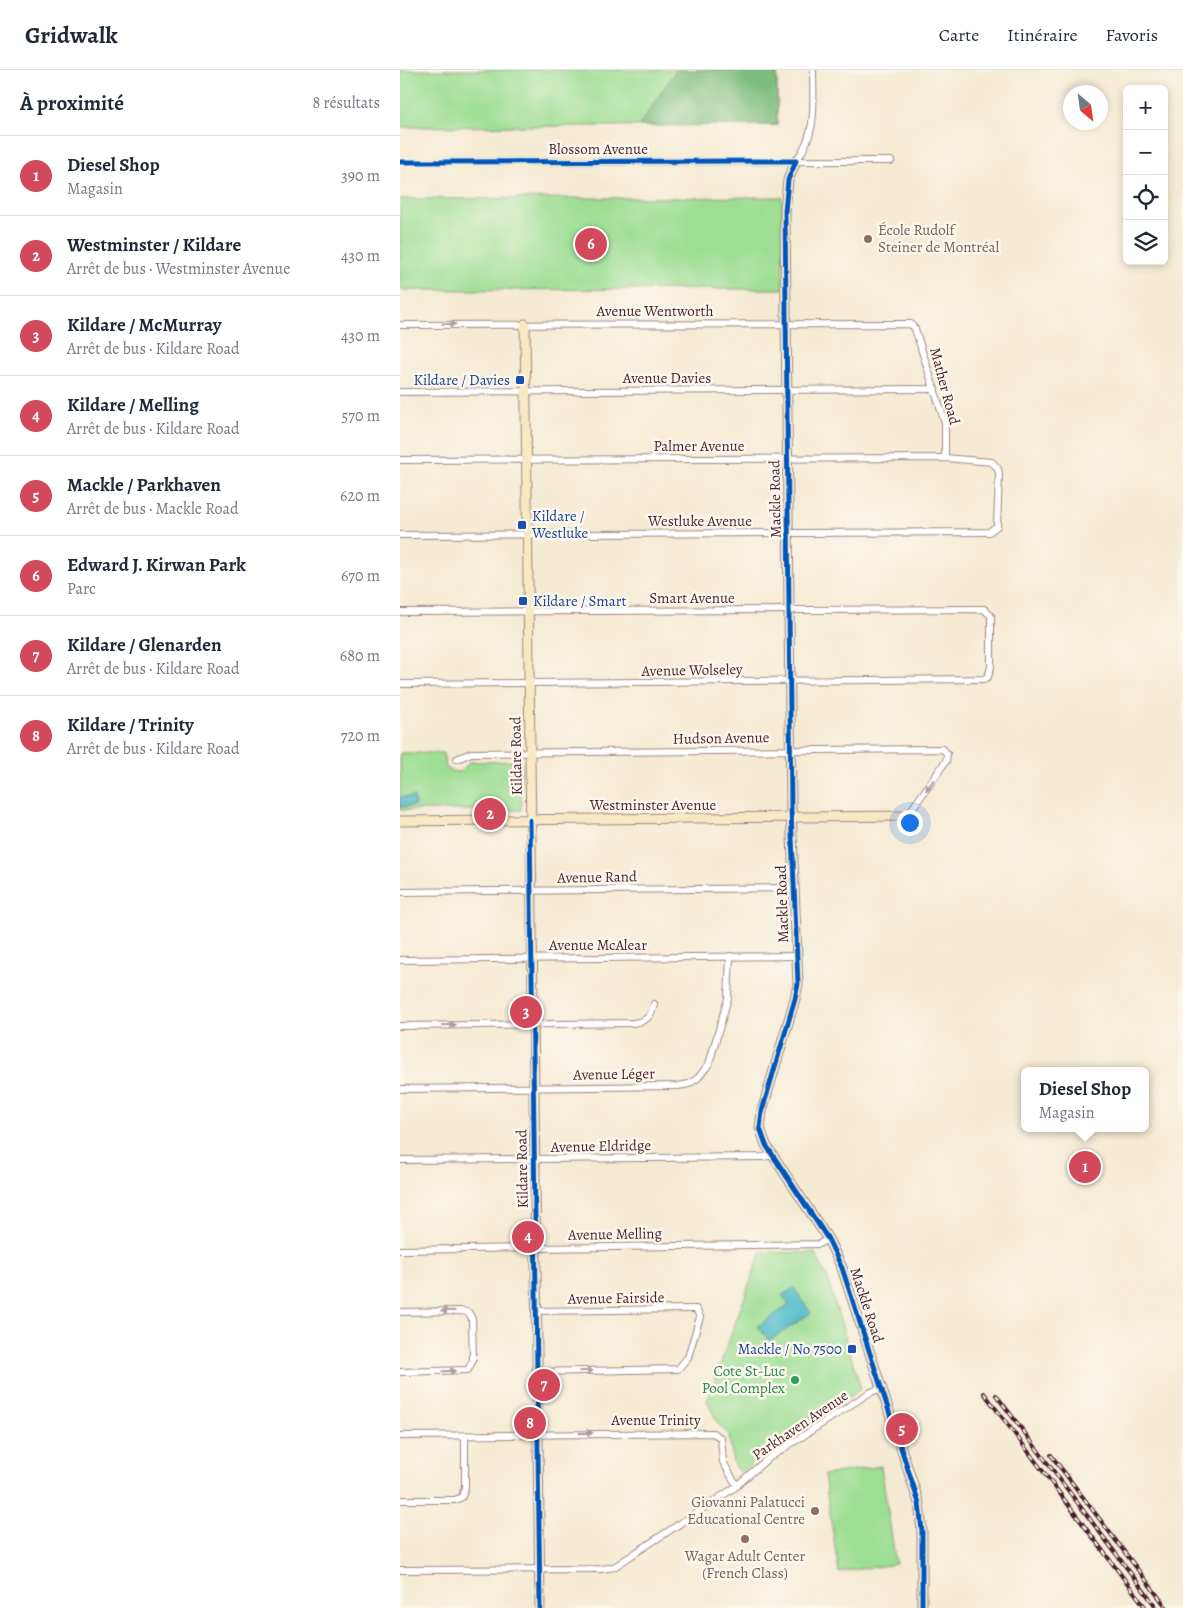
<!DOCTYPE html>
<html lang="fr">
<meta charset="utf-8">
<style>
:root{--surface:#fff;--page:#f2f2f3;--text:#1f2937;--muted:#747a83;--line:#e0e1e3;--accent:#d1495b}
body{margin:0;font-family:Alegreya,serif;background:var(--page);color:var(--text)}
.controls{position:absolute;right:15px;top:15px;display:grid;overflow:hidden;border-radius:8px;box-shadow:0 2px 8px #0003}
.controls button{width:45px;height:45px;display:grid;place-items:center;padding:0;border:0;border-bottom:1px solid var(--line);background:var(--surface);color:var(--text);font:25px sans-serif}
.compass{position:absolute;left:663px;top:15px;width:45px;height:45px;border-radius:50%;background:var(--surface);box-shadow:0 2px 8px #0003;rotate:151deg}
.you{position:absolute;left:509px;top:752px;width:18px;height:18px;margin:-12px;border:4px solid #fff;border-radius:50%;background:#1a73e8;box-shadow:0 0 0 8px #1a73e833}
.badge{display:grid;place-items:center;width:32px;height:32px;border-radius:50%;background:var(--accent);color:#fff;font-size:16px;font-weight:700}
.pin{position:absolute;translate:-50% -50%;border:2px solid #fff;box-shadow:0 1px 5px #0006}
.popup{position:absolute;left:621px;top:997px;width:128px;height:65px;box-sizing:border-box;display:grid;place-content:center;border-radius:8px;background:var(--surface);filter:drop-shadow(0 1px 4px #0005);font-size:16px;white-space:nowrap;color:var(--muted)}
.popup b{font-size:19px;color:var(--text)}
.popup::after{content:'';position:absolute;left:50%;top:100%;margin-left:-10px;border:10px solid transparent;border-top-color:var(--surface)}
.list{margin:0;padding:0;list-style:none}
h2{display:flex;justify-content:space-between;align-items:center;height:65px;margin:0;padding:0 20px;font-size:21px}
h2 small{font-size:16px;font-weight:400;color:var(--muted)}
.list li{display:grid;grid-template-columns:32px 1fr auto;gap:15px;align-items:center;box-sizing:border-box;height:80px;padding:0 20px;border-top:1px solid var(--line)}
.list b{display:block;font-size:19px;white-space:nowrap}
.list p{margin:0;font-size:16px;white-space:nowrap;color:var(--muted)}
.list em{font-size:16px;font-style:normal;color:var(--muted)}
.icon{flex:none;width:28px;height:28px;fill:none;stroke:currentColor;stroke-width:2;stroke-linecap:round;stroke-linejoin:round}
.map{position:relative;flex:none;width:783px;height:1538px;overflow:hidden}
header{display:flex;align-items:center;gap:30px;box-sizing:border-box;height:70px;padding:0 25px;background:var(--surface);border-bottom:1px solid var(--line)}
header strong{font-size:24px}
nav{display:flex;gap:28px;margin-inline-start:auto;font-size:18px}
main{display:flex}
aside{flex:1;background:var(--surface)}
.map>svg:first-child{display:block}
.green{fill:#9ede94;stroke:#747e60}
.forest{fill:#7ebd7e;stroke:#646e54}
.water{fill:#4fbbc9;stroke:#4c6d7a}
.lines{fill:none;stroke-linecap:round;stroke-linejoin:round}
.street-casing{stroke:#a0847f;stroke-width:8}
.secondary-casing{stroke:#a0847f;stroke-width:11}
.street{stroke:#fff;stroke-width:6}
.secondary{stroke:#f8e8c3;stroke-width:9}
.rail-casing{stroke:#4a1f2b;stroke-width:4}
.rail{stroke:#fbf7ec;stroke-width:2;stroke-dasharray:5.5;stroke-linecap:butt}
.cycleway-casing{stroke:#fbf7ec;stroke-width:8}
.cycleway{stroke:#0057b8;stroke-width:5}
.oneway{fill:#ae9aa0}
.education-dot{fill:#8d6e63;stroke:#fbf7ec;stroke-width:2}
.transit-dot{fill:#1a4fb4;stroke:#fbf7ec;stroke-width:2}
.leisure-dot{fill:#2e9e5b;stroke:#fbf7ec;stroke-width:2}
.labels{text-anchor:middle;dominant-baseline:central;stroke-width:5;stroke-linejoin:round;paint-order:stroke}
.street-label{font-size:15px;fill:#4a1f2b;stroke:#fbf7ec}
.education-label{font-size:15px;fill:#785e54;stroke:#fbf7ec;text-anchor:start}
.transit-label{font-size:15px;fill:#164399;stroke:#fbf7ec;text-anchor:end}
.leisure-label{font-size:15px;fill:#27864d;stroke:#fbf7ec;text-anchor:end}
</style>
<header>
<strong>Gridwalk</strong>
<nav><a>Carte</a><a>Itinéraire</a><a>Favoris</a></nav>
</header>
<main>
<aside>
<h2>À proximité<small>8 résultats</small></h2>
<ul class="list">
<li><span class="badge">1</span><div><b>Diesel Shop</b><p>Magasin</p></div><em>390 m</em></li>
<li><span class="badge">2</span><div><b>Westminster / Kildare</b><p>Arrêt de bus · Westminster Avenue</p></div><em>430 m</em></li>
<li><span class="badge">3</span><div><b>Kildare / McMurray</b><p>Arrêt de bus · Kildare Road</p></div><em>430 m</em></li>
<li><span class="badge">4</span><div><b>Kildare / Melling</b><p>Arrêt de bus · Kildare Road</p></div><em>570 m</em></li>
<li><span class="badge">5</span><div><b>Mackle / Parkhaven</b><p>Arrêt de bus · Mackle Road</p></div><em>620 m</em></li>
<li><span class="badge">6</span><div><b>Edward J. Kirwan Park</b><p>Parc</p></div><em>670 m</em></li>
<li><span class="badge">7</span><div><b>Kildare / Glenarden</b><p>Arrêt de bus · Kildare Road</p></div><em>680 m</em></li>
<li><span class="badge">8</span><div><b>Kildare / Trinity</b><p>Arrêt de bus · Kildare Road</p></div><em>720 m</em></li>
</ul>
</aside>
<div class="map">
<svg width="783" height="1538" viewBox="0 0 783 1538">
<rect width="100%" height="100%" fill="#fbf7ec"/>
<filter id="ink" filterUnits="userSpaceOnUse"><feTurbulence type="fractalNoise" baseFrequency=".02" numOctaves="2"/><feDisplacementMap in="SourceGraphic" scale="10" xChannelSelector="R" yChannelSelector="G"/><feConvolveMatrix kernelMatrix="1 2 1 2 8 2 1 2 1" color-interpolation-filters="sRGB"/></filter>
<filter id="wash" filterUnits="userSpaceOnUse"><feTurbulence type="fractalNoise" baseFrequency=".0096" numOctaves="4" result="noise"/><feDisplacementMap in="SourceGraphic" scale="20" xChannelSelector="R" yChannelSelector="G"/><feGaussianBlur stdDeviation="1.12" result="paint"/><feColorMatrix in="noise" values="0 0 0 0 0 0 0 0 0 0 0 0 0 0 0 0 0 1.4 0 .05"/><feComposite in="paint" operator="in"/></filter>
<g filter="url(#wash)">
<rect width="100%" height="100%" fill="#f5ead3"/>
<!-- green -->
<g class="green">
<path d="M0 0H377V55L0 57Z"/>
<path d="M382 127 383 219 0 220V129Z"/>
<path d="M0 683H43L46 698 55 702 62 701 69 692 122 691 121 740H0Z"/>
<path d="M361 1182 415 1183 427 1207 461 1319 340 1402 333 1393 329 1365 318 1354 307 1331Z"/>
<path d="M481 1396 496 1494 439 1502 424 1405Z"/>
</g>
<!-- forest -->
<path class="forest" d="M276 0H377V55L239 56Z"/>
<!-- water -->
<g class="water">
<path d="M14 727 15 736 0 737V727Z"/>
<path d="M394 1218 411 1243 369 1271 358 1256 389 1235 382 1225Z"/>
</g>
</g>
<g filter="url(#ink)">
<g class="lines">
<defs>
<g id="street">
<path d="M396 91C418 61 413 35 413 0"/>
<path d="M0 92 491 91"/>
<path d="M0 255 511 254 515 259 545 353V388"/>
<path d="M0 322 535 319"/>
<path d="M0 390 545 388 592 392 598 399 599 404 597 456 589 462 0 465"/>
<path d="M0 542 584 539 591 546V597L588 607 584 609 0 614"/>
<path d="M57 689 71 683 543 679 547 684 546 691 507 746"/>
<path d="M0 822 393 818"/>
<path d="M0 890 396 886"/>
<path d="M0 956 233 953C246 951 251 948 254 934"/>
<path d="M0 1019 278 1016 289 1014 298 1008 309 994 328 928 330 886"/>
<path d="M0 1090 364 1087 371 1085"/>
<path d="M0 1180 419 1174 428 1169"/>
<path d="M136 1241 290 1239H296L300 1247 288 1287 278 1299 137 1302"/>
<path d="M0 1242 62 1241 69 1243 72 1249 73 1290 68 1300 0 1302"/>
<path d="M0 1366 313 1363 321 1368 323 1392 337 1416"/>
<path d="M0 1430H55L62 1427 65 1417V1366"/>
<path d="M0 1500 202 1499 214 1497 334 1418 366 1390 469 1323 481 1318"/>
</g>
<g id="secondary">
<path d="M396 91 388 110 385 141 391 740 398 914 395 929 362 1041 360 1058 366 1075 428 1169 442 1198 519 1433 522 1461V1538"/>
<path d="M125 254 140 1538"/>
<path d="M0 751 507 746"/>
</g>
</defs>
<!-- street casing -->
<use href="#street" class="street-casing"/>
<!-- secondary casing -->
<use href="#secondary" class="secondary-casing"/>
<!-- street -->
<use href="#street" class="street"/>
<!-- secondary -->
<use href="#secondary" class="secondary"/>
<defs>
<g id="rail">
<path d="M584 1323 746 1538"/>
<path d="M596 1325 757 1538"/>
<path d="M651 1385 767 1538"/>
</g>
</defs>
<!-- rail casing -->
<use href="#rail" class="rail-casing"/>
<!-- rail -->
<use href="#rail" class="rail"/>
<defs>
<g id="cycleway">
<path d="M0 92 396 91 388 110 385 141 391 740 398 914 395 929 362 1041 360 1058 366 1075 428 1169 442 1198 519 1433 522 1461V1538"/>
<path d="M130 750 140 1538"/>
</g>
</defs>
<!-- cycleway casing -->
<use href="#cycleway" class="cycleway-casing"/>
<!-- cycleway -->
<use href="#cycleway" class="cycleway"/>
</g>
<!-- one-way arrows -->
<defs><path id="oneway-solid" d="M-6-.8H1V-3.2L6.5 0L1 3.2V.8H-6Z" transform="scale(1.25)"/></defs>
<g class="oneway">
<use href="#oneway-solid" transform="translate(49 254)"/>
<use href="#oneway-solid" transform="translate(530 715) rotate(124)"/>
<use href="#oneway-solid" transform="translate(49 955) rotate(-1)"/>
<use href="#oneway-solid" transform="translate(48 1241) rotate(179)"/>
<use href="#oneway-solid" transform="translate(49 1301) rotate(-1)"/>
<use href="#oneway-solid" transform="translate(186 1301) rotate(-1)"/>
<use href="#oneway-solid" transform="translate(186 1363)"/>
</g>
</g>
<!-- markers -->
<g class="education-dot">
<circle cx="468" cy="169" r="5"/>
<circle cx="415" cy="1441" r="5"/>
<circle cx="345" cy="1469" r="5"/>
</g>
<g class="transit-dot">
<rect x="115" y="305" width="10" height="10" rx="2.5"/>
<rect x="117" y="450" width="10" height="10" rx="2.5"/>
<rect x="118" y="526" width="10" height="10" rx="2.5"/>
<rect x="447" y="1274" width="10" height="10" rx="2.5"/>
</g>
<circle class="leisure-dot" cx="395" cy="1310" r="5"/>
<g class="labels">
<!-- street labels -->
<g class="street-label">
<text x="198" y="79">Blossom Avenue</text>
<text x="255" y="241">Avenue Wentworth</text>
<text x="267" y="308">Avenue Davies</text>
<text transform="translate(545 316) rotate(75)">Mather Road</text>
<text x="299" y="376">Palmer Avenue</text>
<text transform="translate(375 429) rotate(-91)">Mackle Road</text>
<text x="300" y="451">Westluke Avenue</text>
<text x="292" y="528">Smart Avenue</text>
<text transform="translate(292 600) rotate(-1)">Avenue Wolseley</text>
<text transform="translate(321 668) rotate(-1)">Hudson Avenue</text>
<text transform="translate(116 686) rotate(-91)">Kildare Road</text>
<text x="253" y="735">Westminster Avenue</text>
<text transform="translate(197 807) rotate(-1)">Avenue Rand</text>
<text transform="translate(382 834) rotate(-92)">Mackle Road</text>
<text x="198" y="875">Avenue McAlear</text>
<text transform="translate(214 1004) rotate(-1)">Avenue Léger</text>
<text transform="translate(201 1076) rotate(-1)">Avenue Eldridge</text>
<text transform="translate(122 1099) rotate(-91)">Kildare Road</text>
<text transform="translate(215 1164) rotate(-1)">Avenue Melling</text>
<text transform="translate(216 1228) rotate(-1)">Avenue Fairside</text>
<text transform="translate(467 1235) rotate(72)">Mackle Road</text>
<text x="256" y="1350">Avenue Trinity</text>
<text transform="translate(400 1355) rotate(-34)">Parkhaven Avenue</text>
</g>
<!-- education labels -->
<g class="education-label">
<text x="478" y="160">École Rudolf<tspan x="478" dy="17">Steiner de Montréal</tspan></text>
<text x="405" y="1432" text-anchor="end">Giovanni Palatucci<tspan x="405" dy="17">Educational Centre</tspan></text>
<text x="345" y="1486" text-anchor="middle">Wagar Adult Center<tspan x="345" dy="17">(French Class)</tspan></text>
</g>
<!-- transit labels -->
<g class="transit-label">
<text x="110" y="310">Kildare / Davies</text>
<text x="132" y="446" text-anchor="start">Kildare /<tspan x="132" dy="17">Westluke</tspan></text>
<text x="133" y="531" text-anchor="start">Kildare / Smart</text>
<text x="442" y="1279">Mackle / No 7500</text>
</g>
<!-- leisure labels -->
<g class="leisure-label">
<text x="385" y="1301">Cote St-Luc<tspan x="385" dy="17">Pool Complex</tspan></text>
</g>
</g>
</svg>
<div class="controls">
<button>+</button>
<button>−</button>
<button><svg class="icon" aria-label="locate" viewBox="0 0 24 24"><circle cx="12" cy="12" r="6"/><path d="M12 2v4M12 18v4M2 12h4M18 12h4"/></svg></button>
<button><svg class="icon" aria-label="layers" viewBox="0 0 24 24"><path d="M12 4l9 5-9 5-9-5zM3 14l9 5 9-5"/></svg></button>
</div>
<svg class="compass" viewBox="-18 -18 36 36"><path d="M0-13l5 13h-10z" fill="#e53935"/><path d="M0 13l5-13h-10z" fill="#747a83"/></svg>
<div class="you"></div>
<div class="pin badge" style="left:685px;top:1097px">1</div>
<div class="popup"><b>Diesel Shop</b>Magasin</div>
<div class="pin badge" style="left:90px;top:744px">2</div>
<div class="pin badge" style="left:126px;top:942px">3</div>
<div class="pin badge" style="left:128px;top:1167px">4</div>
<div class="pin badge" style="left:502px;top:1359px">5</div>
<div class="pin badge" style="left:191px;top:174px">6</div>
<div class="pin badge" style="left:144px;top:1315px">7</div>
<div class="pin badge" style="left:130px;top:1353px">8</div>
</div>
</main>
